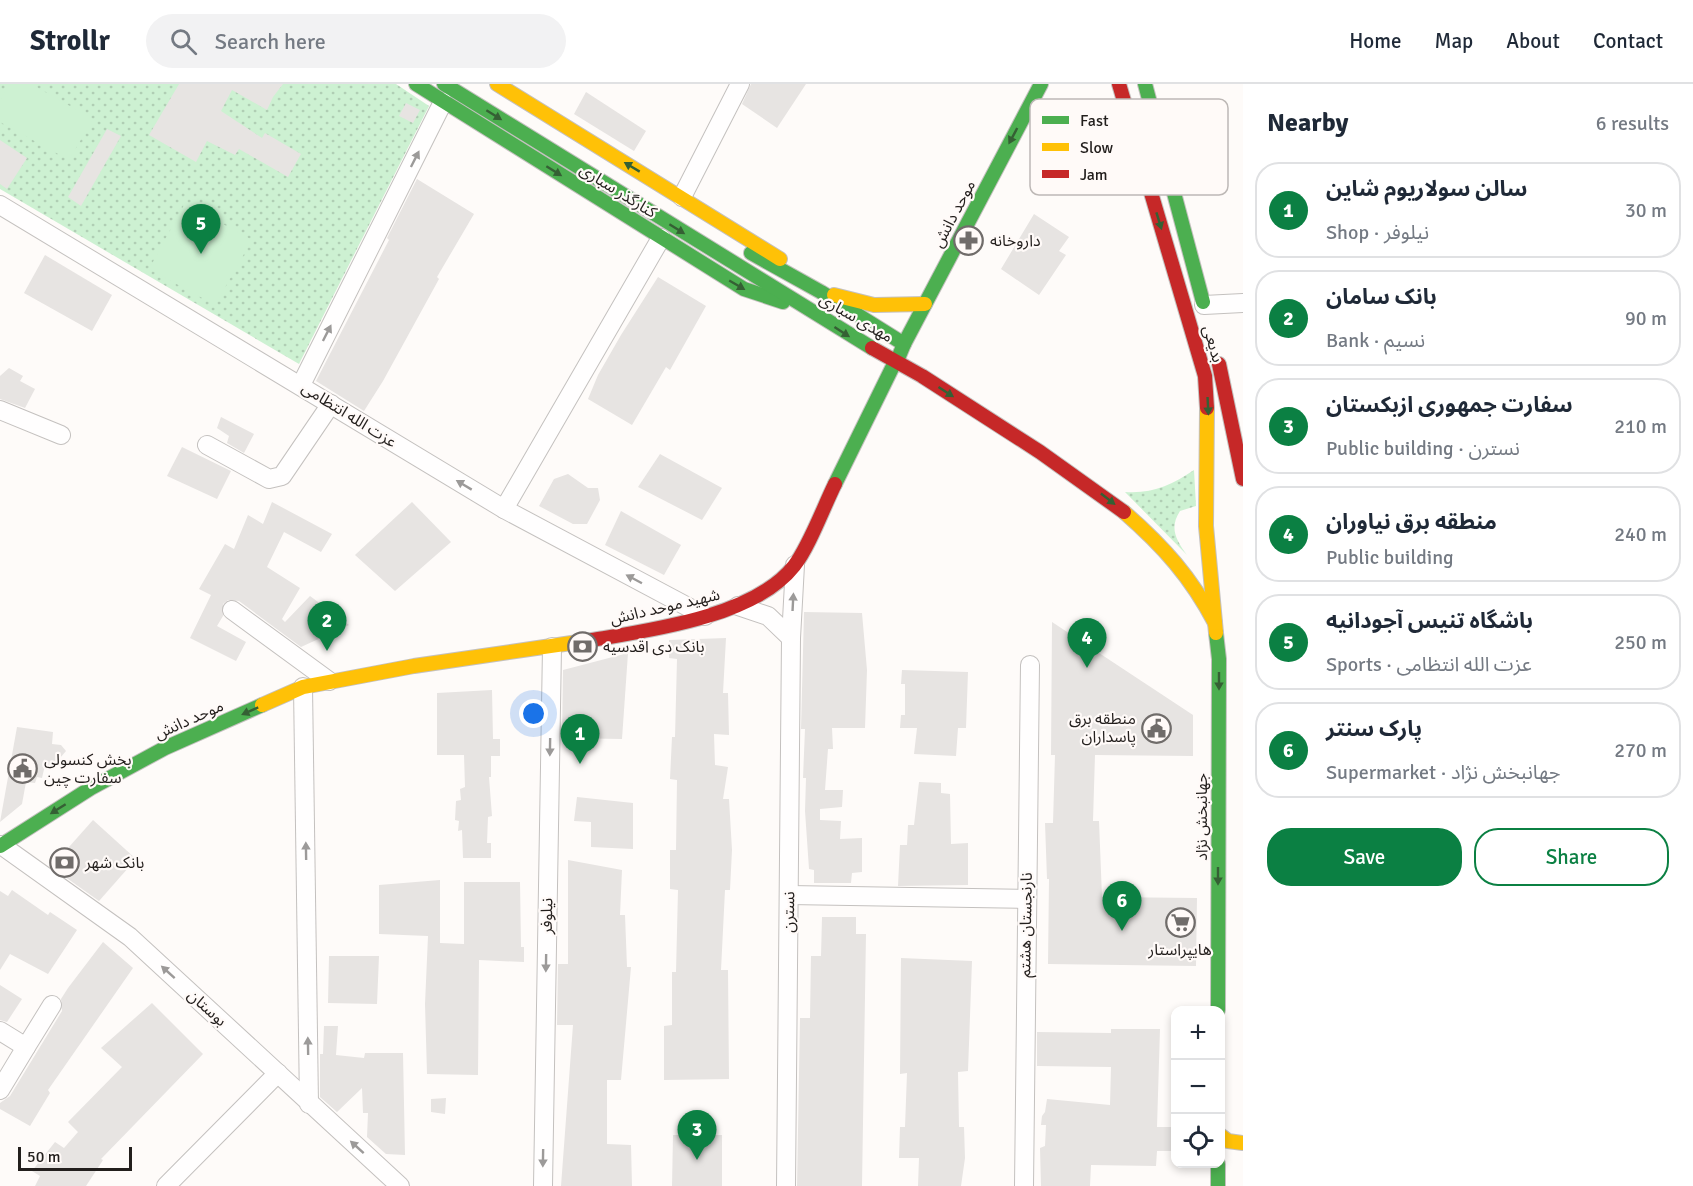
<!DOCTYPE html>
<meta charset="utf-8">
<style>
:root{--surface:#fff;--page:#f2f2f3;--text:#1f2937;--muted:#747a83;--line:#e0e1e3;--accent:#0b8043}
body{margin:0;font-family:Signika,"Noto Sans Arabic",sans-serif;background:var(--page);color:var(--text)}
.controls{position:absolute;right:18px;bottom:18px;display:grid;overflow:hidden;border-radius:12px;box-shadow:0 3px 9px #0003}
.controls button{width:54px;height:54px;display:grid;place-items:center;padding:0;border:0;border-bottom:2px solid var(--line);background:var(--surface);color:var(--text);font:30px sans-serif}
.scale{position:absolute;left:18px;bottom:15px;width:114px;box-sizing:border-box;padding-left:6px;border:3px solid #231f1d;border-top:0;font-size:16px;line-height:21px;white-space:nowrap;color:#231f1d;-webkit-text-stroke:4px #fffaf8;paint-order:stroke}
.you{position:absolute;left:534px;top:630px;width:21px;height:21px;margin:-15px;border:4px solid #fff;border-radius:50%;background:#1a73e8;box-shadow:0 0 0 9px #1a73e833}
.badge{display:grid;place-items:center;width:39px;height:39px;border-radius:50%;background:var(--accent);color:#fff;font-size:20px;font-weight:700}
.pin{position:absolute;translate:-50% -50px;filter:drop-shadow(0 2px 3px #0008)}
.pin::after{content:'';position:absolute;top:32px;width:21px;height:18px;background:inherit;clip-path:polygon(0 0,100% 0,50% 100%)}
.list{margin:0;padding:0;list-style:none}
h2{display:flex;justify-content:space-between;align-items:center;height:78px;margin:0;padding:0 24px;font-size:26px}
h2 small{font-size:20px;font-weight:400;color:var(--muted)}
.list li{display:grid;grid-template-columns:39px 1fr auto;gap:18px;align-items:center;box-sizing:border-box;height:96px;margin:0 12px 12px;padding:0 12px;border:2px solid var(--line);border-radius:24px}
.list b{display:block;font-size:22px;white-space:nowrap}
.list p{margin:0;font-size:20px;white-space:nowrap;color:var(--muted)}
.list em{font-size:20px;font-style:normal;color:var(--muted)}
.actions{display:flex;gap:12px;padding:18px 24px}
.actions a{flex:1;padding:14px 0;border:2px solid var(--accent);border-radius:24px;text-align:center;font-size:21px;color:var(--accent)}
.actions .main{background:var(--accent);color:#fff}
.icon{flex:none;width:33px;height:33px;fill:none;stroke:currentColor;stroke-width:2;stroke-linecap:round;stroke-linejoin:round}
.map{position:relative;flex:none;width:1243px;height:1102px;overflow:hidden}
header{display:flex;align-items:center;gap:36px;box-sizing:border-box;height:84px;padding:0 30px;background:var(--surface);border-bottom:2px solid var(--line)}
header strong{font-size:28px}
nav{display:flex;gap:33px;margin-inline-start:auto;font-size:21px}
.search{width:420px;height:54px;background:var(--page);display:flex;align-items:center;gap:15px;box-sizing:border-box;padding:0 21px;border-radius:33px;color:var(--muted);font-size:22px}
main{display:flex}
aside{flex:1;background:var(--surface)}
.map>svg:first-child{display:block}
.garden{fill:url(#garden-dots)}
.pitch{fill:#cdf1d2}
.building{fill:#e7e4e2}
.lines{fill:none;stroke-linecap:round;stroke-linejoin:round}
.street-casing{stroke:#c4c1bf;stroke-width:20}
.fast-casing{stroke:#c4c1bf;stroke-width:16}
.slow-casing{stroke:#c4c1bf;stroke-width:16}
.jam-casing{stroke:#c4c1bf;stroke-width:16}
.street{stroke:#fffefe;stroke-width:18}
.fast{stroke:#4caf50;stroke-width:14}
.slow{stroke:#ffc107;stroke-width:14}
.jam{stroke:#c62828;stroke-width:14}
.oneway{fill:#356034}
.oneway2{fill:#9c9a99}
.labels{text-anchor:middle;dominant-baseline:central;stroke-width:4.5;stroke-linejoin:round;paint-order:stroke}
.street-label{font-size:16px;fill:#231f1d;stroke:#fffaf8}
.poi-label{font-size:16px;fill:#231f1d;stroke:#fffaf8;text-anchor:start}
.key{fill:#fffaf8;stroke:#bdb8b6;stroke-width:1.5}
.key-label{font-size:16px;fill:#231f1d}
</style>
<header>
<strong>Strollr</strong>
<div class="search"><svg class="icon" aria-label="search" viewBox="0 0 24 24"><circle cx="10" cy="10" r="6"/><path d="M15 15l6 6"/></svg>Search here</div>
<nav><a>Home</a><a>Map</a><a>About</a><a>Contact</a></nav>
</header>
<main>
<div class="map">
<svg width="1243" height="1102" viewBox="0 0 1243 1102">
<defs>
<pattern id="garden-dots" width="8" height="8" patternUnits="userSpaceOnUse" patternTransform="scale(1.5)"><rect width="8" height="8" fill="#cdf1d2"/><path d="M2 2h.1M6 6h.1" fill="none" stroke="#b0ceb4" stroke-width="1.8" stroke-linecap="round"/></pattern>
</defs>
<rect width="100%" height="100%" fill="#fefbf9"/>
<!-- garden -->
<g class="garden">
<path d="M0 0H396L429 22 299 280 0 105Z"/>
<path d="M1194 386 1196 422 1180 427C1169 444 1176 456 1187 471L1125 408C1152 410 1172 401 1194 386Z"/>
</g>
<!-- pitch -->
<g class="pitch">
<path d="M10 0H31L93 35 69 76 0 38V16Z"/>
<path d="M185 119 252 156 215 221 149 185Z"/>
</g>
<!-- building -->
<g class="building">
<path d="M179 0H283L273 13 267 26 232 6 221 27 262 54 265 49 301 70 288 93 239 65 235 71 207 57 196 78 149 51Z"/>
<path d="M751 0H806L777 44 742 20Z"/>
<path d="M586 8 646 47 634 67 574 30Z"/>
<path d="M406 19 420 26 413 39 399 32Z"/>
<path d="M107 45 121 52 81 122 68 113Z"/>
<path d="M0 56 27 74 7 105 0 100Z"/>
<path d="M417 95 474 130 437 193 439 195 383 297 364 327 316 297 389 156 387 154Z"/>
<path d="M1034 130 1069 153 1059 167 1066 171 1039 211 1001 185Z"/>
<path d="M45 171 112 211 92 247 24 209Z"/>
<path d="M658 193 706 222 670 286 666 283 632 341 588 315 598 291 621 251Z"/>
<path d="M9 284 23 292 20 297 35 305 25 324 0 315V292Z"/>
<path d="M221 333 254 350 244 369 227 359 229 352 217 344Z"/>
<path d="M182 363 231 387 217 415 167 392Z"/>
<path d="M660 370 722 404 702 436 638 403Z"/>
<path d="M568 390 588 404H598L600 416 587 440H573L539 422 554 395Z"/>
<path d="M272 418 332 450 321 468 284 448 267 483 300 504 282 535 285 538 310 512 349 541 301 563 239 517 228 516 223 520V532L217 542 246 558 236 577 190 554 211 511 199 505 225 460 234 465 248 431 263 440Z"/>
<path d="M412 418 451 458 395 507 355 471Z"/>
<path d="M621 427 681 461 664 491 605 461Z"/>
<path d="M804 528 862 529 867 586 865 644H832L833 665H828L825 706H843L842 723 820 725V736L841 737 840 755 862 754V788L852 789 851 799H814V786L809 785 805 727 806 694H803L805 645H801Z"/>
<path d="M1052 538 1193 631V672L1095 671 1093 737H1099L1102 813 1197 814 1196 882 1048 880 1049 795H1047L1045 739H1053L1055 671H1051Z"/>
<path d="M726 554 723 609H728L729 651 714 650 715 681 728 683 723 715H729L732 766 730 806H725L721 886H728L729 995 664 996V942L672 941V888H676L678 806 670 805V766H676L677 696 670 695 672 653H675L677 575 669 574V556Z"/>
<path d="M628 569 622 655 562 654 563 586Z"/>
<path d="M902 586 968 588 966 644H958L956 672 914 670 917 644H900L901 631H905V600H901Z"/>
<path d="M492 606 493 655H500V672H491V693H489L492 732 488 733 487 759H491V774H463L462 746 458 747 459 737 455 736 456 717 461 716 460 705 465 703 464 671H437V609Z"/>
<path d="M17 643 53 648 52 660 61 661 66 667 54 681H45L42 694 37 693 35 699 26 698 22 720 0 738Z"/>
<path d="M919 698 941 699V709L950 710 951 760 968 759V801L898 802 900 761H907L908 741H914Z"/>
<path d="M577 713 633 719V765L591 763V738L574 737Z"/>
<path d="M93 736 136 775 99 817 54 785 53 781Z"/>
<path d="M568 776 622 786 620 831H625L627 883H631L621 996H607V1060L631 1061 632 1102H561L573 941H557L558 880H568Z"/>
<path d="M440 796V859L464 860V798H520L521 863H524V878L479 876 478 991 427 990 425 920 428 852 379 850V801Z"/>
<path d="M12 806 48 831 50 828 77 846 48 890 10 870 0 886V807L8 812Z"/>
<path d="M822 833H856V850H866L862 1102H797L800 934H810L811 872H821Z"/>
<path d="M103 858 133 884 48 1006 50 1009 30 1042 0 1025V1019L10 1012 62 927 61 915 68 904Z"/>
<path d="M329 872H379L377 920 328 919Z"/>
<path d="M901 874 972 877 968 987 958 988 959 1043H964L965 1074 961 1102H918L919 1074H899L900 1043H905L907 989 900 990Z"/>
<path d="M0 901 22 915 7 938 0 936Z"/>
<path d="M152 919 203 970 101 1075 103 1076 86 1102H35L40 1092 32 1087 55 1058 64 1064 78 1048 68 1038 122 983 101 964Z"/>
<path d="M324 942H338L336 971 364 974 365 969H403L405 1071 386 1070 367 1053 368 1029H363L362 1004 337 1028 320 1013V970H323Z"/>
<path d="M1111 945H1160L1157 1043H1173V1067H1157L1156 1082 1091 1081 1090 1102H1041L1040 1064 1045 1062 1046 1041H1041L1042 1032 1045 1028 1047 1015 1110 1021 1111 983 1037 982V948L1111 949Z"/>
<path d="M446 1014 445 1030 431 1028V1015Z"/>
<path d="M673 1051H722V1102H672Z"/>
</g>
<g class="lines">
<defs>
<g id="street">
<path d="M682 113 740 0"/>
<path d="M0 121 504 425 705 532"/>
<path d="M1204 221 1243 219"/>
<path d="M301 301 443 18"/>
<path d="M0 326 61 351"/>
<path d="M207 361 269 395 282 392 331 320"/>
<path d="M504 425 661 154"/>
<path d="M738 522 768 532 791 554"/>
<path d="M232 526 329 597"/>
<path d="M303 603 309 1020"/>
<path d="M1 761 130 853 400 1102"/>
<path d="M789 811 1026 815"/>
<path d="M0 947 26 963 52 921"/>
<path d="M0 1006 26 963"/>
<path d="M166 1102 278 989"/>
<path d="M543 1102 552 563"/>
<path d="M786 1102 791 554 795 481"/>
<path d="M1024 1102 1030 581"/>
</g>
<g id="fast">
<path d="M416 0 744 205 783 218"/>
<path d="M444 0 872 264"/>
<path d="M1145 0 1203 218"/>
<path d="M751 169 821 208 904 260 899 272"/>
<path d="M904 260 1041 0"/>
<path d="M835 400 896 276"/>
<path d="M1216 549 1219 575 1218 926"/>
<path d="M0 762 91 704 165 664 262 621"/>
<path d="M1218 1080V1102"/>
</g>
<g id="slow">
<path d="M497 0 780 175"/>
<path d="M834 211 874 221 925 220"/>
<path d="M1207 324 1206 442 1216 549"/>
<path d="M1124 428C1163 462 1191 493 1215 539"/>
<path d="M262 621 303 603 414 582 592 556"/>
<path d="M1220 1051 1228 1057 1243 1059"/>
</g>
<g id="jam">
<path d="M1119 0 1205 292 1207 324"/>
<path d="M872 264 922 292 1040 368 1124 428"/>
<path d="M1219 280 1243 395"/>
<path d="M592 556C652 546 755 532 794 482 809 463 824 422 835 400"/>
</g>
</defs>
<!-- street casing -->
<use href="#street" class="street-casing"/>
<!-- fast casing -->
<use href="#fast" class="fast-casing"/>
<!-- slow casing -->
<use href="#slow" class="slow-casing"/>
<!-- jam casing -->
<use href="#jam" class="jam-casing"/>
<!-- street -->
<use href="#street" class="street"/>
<!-- fast -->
<use href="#fast" class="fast"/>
<!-- slow -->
<use href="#slow" class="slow"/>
<!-- jam -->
<use href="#jam" class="jam"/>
</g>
<!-- one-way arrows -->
<defs><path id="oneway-solid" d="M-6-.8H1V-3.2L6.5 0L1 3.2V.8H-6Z" transform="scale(1.5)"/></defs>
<g class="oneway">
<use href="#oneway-solid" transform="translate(494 31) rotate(32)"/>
<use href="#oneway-solid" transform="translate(1013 52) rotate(118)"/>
<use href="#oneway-solid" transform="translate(632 83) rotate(-149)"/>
<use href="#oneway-solid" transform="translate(554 87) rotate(32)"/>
<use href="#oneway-solid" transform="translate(1159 137) rotate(73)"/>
<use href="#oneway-solid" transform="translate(677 145) rotate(32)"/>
<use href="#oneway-solid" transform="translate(737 201) rotate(30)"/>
<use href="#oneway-solid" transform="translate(842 248) rotate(33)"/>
<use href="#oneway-solid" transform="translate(946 308) rotate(33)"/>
<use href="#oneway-solid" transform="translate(1208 322) rotate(87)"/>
<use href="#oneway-solid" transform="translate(1108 415) rotate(38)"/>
<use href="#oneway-solid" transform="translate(1219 597) rotate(90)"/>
<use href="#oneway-solid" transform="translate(250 627) rotate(156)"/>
<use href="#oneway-solid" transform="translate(58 725) rotate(148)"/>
<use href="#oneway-solid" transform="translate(1218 792) rotate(90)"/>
</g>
<g class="oneway2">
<use href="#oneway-solid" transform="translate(415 75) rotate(-63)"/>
<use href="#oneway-solid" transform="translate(327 249) rotate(-63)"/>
<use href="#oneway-solid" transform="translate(464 401) rotate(-149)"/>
<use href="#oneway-solid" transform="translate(634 495) rotate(-152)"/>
<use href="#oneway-solid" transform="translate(793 518) rotate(-87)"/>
<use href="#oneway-solid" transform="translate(550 663) rotate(91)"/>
<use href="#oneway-solid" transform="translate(306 767) rotate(-91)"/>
<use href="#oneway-solid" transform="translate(546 879) rotate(91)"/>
<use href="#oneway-solid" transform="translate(168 888) rotate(-138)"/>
<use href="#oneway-solid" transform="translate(308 962) rotate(-91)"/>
<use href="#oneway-solid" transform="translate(357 1063) rotate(-138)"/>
<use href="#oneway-solid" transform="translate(543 1074) rotate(91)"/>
</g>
<!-- icons -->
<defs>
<symbol id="pharmacy-ring" viewBox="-11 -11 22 22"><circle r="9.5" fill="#fffaf8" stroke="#706c6a" stroke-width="1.5"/><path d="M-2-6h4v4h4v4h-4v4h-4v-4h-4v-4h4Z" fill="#706c6a"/></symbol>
<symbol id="bank-ring" viewBox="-11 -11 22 22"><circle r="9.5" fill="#fffaf8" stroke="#706c6a" stroke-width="1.5"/><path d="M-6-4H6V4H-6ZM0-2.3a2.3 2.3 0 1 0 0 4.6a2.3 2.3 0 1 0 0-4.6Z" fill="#706c6a"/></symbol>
<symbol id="civic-ring" viewBox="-11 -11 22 22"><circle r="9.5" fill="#fffaf8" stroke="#706c6a" stroke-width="1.5"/><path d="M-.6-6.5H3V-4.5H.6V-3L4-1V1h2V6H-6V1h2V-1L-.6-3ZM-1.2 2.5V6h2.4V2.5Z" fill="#706c6a"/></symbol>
<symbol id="supermarket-ring" viewBox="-11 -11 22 22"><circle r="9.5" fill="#fffaf8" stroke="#706c6a" stroke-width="1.5"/><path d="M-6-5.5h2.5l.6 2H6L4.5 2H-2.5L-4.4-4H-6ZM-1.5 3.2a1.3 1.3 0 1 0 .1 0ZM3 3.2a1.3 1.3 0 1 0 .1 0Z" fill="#706c6a"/></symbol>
</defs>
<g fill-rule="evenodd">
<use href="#pharmacy-ring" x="952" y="140" width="33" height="33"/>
<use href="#bank-ring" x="566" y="546" width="33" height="33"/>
<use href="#civic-ring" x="1140" y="628" width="33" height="33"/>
<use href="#civic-ring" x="6" y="668" width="33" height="33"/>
<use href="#bank-ring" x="48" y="762" width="33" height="33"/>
<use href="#supermarket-ring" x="1164" y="822" width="33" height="33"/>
</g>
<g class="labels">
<!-- street labels -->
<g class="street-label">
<text transform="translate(618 107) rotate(32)">کنارگذر سباری</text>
<text transform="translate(954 130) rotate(-62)">موحد دانش</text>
<text transform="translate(856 234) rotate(30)">مهدی سباری</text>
<text transform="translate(1213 260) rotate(74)">بدیعی</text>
<text transform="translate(349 331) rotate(32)">عزت الله انتظامی</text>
<text transform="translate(665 523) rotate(-13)">شهید موحد دانش</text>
<text transform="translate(189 636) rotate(-24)">موحد دانش</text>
<text transform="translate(1202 733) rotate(-90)">جهانبخش نژاد</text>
<text transform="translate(789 828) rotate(-89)">نسترن</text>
<text transform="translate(547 832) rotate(-89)">نیلوفر</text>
<text transform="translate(1026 841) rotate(-89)">نارنجستان هشتم</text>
<text transform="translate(207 924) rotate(42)">بوستان</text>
</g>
<!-- poi labels -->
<g class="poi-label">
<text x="990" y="157">داروخانه</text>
<text x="603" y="563">بانک دی اقدسیه</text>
<text x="1136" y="635" text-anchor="end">منطقه برق<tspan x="1136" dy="18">پاسداران</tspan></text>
<text x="44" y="676">بخش کنسولی<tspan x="44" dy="18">سفارت چین</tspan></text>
<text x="85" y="779">بانک شهر</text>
<text x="1180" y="866" text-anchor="middle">هایپراستار</text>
</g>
</g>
<!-- legend -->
<rect x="1030" y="15" width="198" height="96" rx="9" class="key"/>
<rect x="1042" y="32" width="27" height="8" fill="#4caf50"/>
<rect x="1042" y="59" width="27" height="8" fill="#ffc107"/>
<rect x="1042" y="86" width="27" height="8" fill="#c62828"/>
<g class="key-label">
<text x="1080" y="42">Fast</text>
<text x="1080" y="69">Slow</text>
<text x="1080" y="96">Jam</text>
</g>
</svg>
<div class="controls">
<button>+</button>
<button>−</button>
<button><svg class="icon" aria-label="locate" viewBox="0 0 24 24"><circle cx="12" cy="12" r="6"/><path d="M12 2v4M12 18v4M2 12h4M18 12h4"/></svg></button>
</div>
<div class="scale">50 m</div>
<div class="you"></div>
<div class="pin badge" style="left:580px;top:680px">1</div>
<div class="pin badge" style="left:327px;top:567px">2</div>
<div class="pin badge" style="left:697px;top:1076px">3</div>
<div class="pin badge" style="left:1087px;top:584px">4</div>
<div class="pin badge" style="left:201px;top:170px">5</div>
<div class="pin badge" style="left:1122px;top:847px">6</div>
</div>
<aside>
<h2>Nearby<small>6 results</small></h2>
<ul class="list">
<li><span class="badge">1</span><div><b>سالن سولاریوم شاین</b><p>Shop · نیلوفر</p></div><em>30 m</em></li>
<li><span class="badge">2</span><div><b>بانک سامان</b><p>Bank · نسیم</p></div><em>90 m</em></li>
<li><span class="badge">3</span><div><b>سفارت جمهوری ازبکستان</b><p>Public building · نسترن</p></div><em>210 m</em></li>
<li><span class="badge">4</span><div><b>منطقه برق نیاوران</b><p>Public building</p></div><em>240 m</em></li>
<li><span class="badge">5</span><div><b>باشگاه تنیس آجودانیه</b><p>Sports · عزت الله انتظامی</p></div><em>250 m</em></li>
<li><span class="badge">6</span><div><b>پارک سنتر</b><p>Supermarket · جهانبخش نژاد</p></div><em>270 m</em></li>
</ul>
<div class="actions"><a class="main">Save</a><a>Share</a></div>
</aside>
</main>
